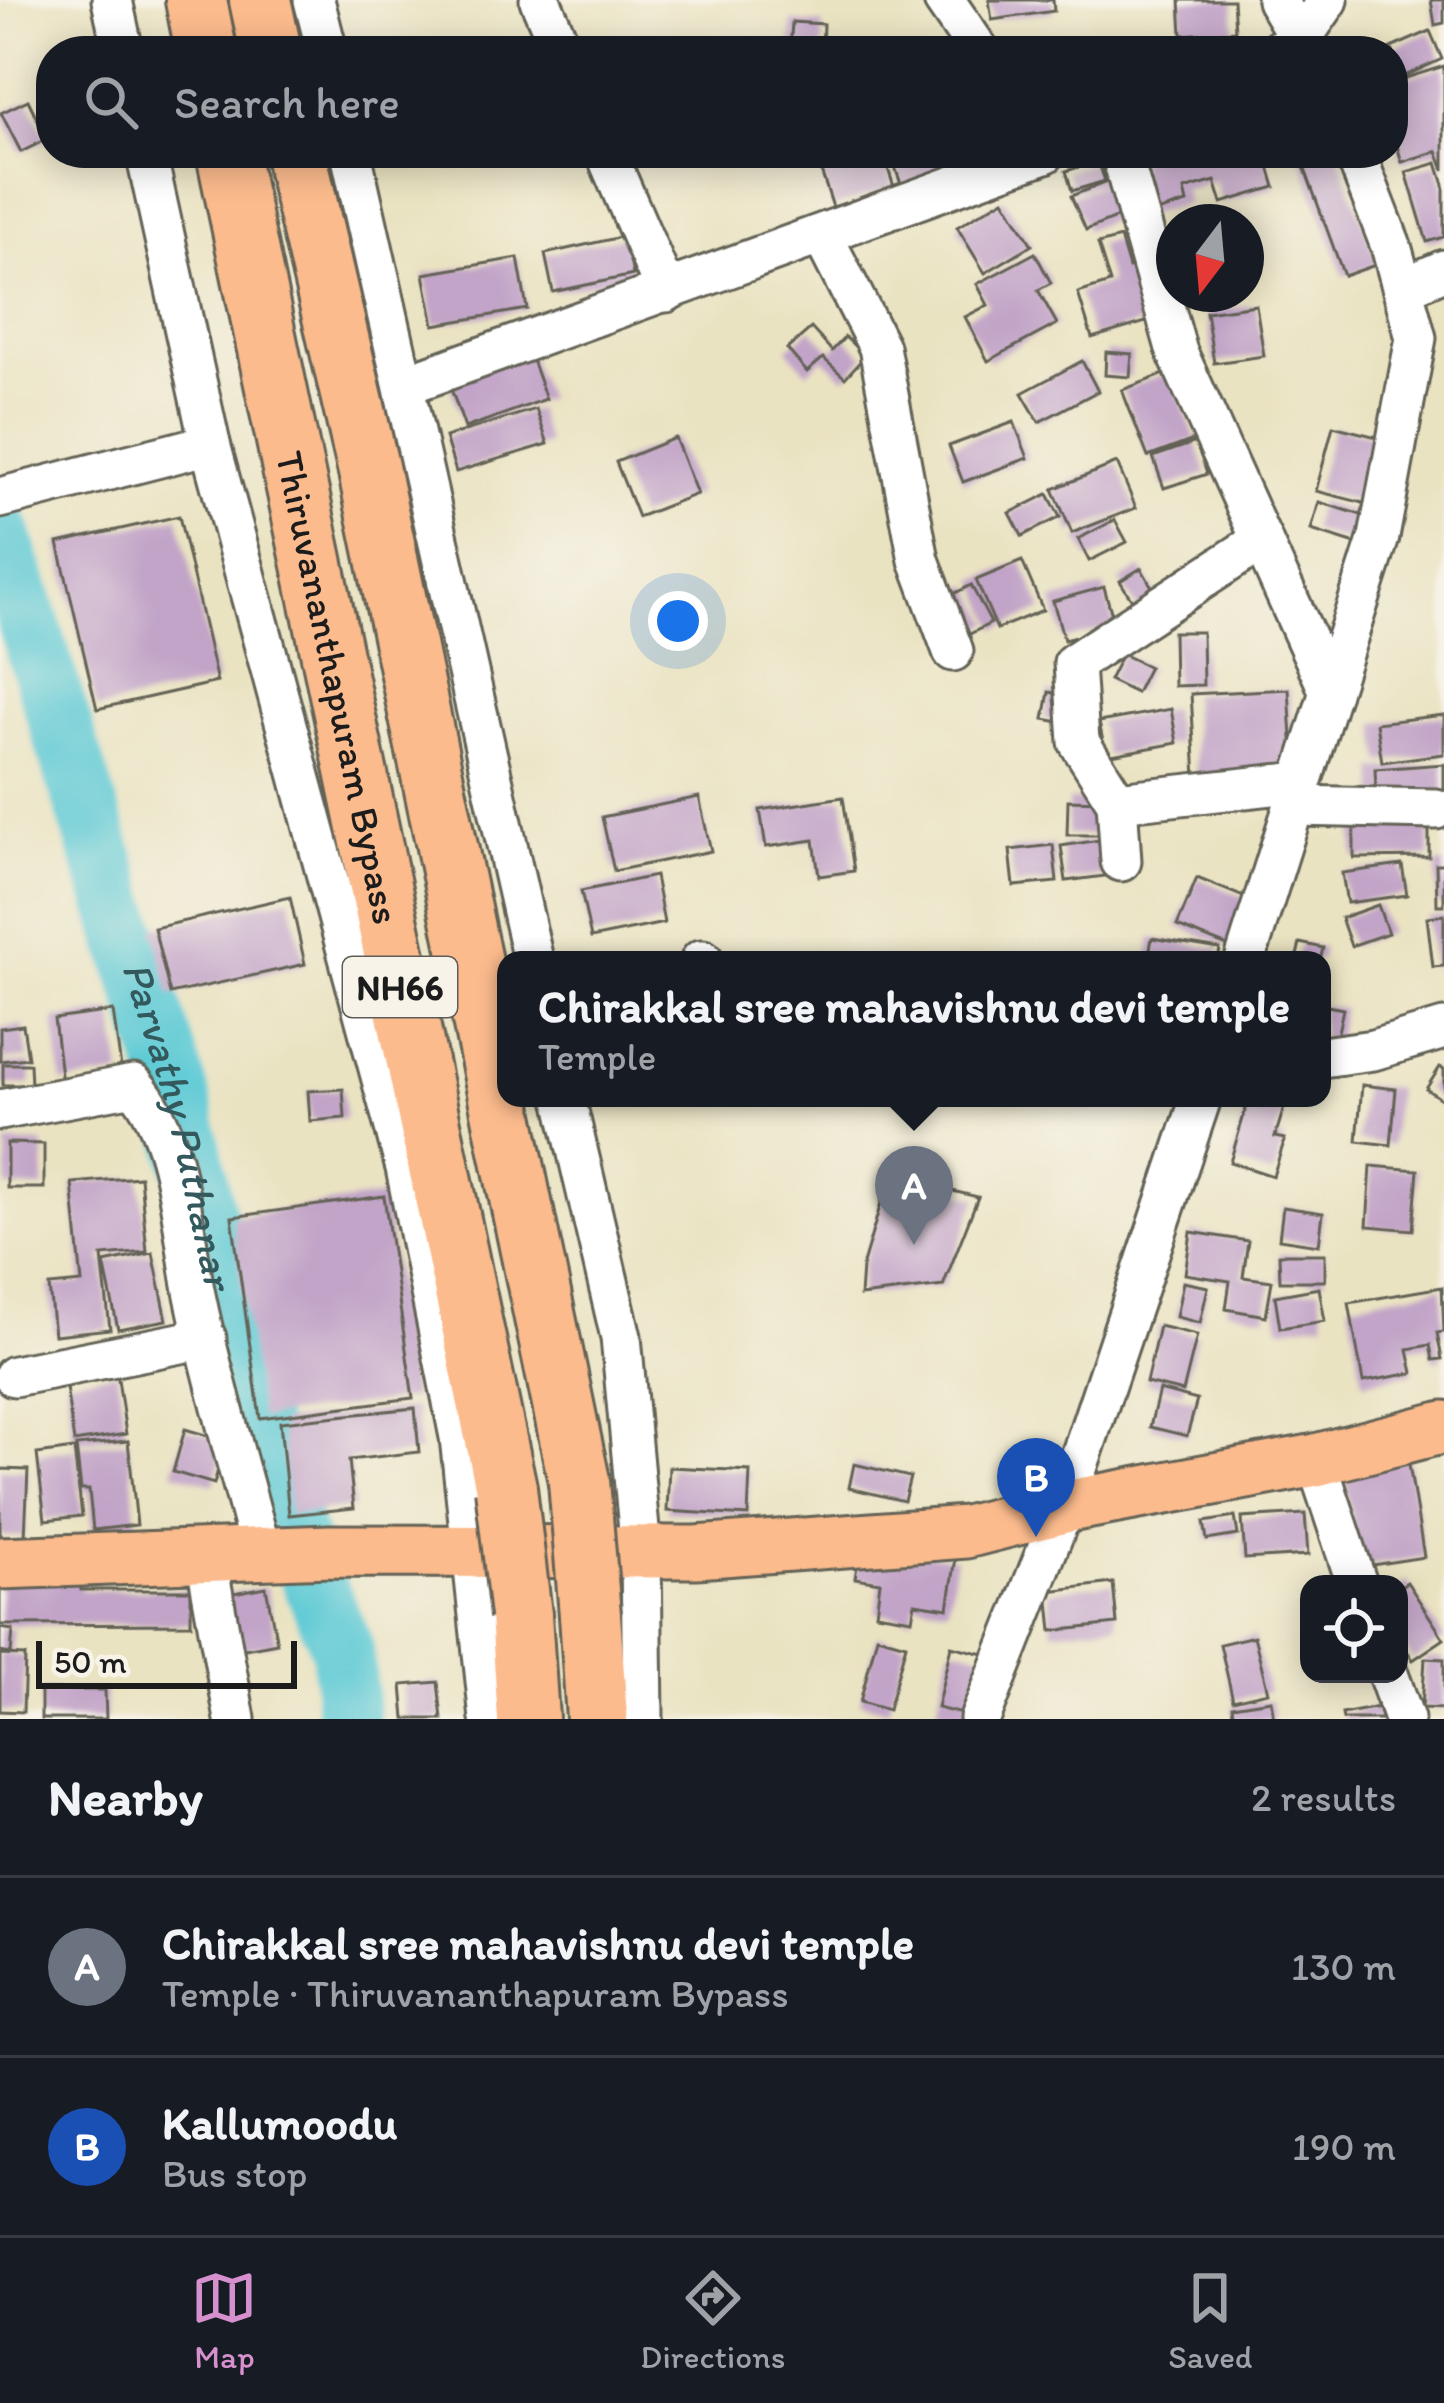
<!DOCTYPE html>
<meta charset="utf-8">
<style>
:root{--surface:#171b24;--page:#20242c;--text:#f1f3f6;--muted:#9ea1a6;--line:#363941;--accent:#d690ce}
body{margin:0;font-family:Itim,sans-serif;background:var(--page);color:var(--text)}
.controls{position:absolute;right:36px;bottom:36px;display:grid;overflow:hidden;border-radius:24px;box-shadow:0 6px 30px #0003}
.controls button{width:108px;height:108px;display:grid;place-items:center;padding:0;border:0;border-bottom:3px solid var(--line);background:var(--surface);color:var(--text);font:60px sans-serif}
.compass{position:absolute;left:1156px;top:204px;width:108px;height:108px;border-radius:50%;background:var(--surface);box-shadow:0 6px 30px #0003;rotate:196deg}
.scale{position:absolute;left:36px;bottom:30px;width:261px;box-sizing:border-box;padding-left:12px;border:6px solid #1c1c1c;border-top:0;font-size:33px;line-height:42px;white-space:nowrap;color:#1c1c1c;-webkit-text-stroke:9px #f7f3e8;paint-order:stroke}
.you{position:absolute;left:678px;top:621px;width:42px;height:42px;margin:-30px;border:9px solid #fff;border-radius:50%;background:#1a73e8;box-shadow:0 0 0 18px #1a73e833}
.badge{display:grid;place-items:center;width:78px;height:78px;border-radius:50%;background:var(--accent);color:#fff;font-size:39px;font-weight:700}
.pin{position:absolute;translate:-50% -99px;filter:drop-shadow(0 3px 6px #0008)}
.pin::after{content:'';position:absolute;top:63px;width:42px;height:36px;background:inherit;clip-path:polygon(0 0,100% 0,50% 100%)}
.popup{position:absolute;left:497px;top:951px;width:834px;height:156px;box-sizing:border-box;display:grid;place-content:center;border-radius:24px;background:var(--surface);filter:drop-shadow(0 3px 9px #0005);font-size:39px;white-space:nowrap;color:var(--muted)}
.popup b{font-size:45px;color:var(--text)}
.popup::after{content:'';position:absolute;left:50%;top:100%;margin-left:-24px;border:24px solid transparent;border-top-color:var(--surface)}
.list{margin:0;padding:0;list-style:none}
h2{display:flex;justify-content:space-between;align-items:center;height:156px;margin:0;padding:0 48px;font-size:51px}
h2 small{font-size:39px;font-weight:400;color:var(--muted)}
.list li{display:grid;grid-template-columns:78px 1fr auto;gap:36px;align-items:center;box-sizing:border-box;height:180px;padding:0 48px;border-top:3px solid var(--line)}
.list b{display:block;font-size:45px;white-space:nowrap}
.list p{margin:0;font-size:39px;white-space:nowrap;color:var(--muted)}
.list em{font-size:39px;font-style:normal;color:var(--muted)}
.icon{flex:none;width:66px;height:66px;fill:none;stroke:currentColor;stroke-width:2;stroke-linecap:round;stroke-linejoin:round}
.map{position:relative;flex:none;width:1444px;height:1719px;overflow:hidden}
.search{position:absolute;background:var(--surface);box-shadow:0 6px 30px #0003;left:36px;right:36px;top:36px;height:132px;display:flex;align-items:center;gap:30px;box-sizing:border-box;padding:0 42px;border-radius:48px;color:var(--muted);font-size:45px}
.sheet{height:516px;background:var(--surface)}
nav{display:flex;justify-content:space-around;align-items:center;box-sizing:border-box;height:168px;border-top:3px solid var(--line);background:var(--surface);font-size:33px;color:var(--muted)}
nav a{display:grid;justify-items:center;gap:6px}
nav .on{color:var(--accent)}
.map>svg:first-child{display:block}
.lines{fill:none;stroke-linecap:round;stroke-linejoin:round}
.river{stroke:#5ecad5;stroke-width:63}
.building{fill:#c2a4c8}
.minor-casing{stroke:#646256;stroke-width:45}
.major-casing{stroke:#646256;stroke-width:57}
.highway-casing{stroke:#646256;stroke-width:66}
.minor{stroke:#fff;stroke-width:39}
.major{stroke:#fbbb8d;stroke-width:51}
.highway{stroke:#fbbb8d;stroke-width:60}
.highway-bridge-casing{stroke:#646256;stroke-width:66;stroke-linecap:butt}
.highway-bridge{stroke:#fbbb8d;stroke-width:60}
.labels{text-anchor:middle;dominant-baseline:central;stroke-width:10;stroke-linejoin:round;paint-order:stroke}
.shield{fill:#f7f3e8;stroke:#5e5c59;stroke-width:3}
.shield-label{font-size:36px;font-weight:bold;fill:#1c1c1c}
.street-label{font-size:39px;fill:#1c1c1c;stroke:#f7f3e8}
.water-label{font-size:42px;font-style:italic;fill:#33595d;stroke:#f7f3e8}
</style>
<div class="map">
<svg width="1444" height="1719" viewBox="0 0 1444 1719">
<rect width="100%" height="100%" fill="#f7f3e8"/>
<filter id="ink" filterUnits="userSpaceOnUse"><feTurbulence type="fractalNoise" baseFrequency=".00833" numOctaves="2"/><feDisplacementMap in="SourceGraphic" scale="24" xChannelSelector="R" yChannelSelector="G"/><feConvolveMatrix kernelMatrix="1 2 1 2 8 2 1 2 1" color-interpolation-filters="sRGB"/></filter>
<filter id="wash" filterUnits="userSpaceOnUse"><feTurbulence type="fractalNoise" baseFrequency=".004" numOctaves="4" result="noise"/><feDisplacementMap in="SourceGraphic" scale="48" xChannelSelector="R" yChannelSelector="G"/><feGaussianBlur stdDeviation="2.7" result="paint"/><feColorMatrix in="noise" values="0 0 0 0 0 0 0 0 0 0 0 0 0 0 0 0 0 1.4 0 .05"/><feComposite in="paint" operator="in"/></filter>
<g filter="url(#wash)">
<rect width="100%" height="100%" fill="#eae3c2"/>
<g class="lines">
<!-- river -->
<path class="river" id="s1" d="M0 534 178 1094 238 1368 274 1488 343 1651 348 1719"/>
</g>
<g id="blocks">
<!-- building -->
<g class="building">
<path d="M989 0H1053L1054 11 992 20Z"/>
<path d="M1180 0H1233L1235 31 1182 35Z"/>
<path d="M1431 0H1444V23L1435 25Z"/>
<path d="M792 22 823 24 822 51H790Z"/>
<path d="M1430 31 1442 59 1398 79 1393 51H1384Z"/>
<path d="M1444 66V170L1437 151 1402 162 1393 133V82Z"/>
<path d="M28 100 47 139 21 152 1 113Z"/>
<path d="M835 153H883L894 187 833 207 817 159Z"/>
<path d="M890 153H949L958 177 905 195Z"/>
<path d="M1138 153H1265L1275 187 1222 203 1215 181 1184 190 1187 203 1140 217Z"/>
<path d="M1299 153H1338L1378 264 1344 276Z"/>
<path d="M1098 161 1105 181 1072 191 1066 171Z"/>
<path d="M1437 163 1444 185V237L1427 242 1406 172Z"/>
<path d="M1109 181 1123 215 1086 230 1071 196Z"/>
<path d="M1004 199 1032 245 985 273 957 227Z"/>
<path d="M625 236 633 275 553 292 545 254Z"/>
<path d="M1120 238 1129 268 1137 266 1153 320 1092 338 1078 293 1110 283 1098 244Z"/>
<path d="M1035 253 1051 283 1038 290 1057 324 988 361 965 317 988 305 977 284Z"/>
<path d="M518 258 527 309 434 325 424 274Z"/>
<path d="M1256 305 1264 356 1214 363 1206 312Z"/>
<path d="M811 328 832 351 845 337 865 356 845 378 823 358 807 372 787 349Z"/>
<path d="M528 349 546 399 465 428 447 378Z"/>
<path d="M1106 352 1132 354 1130 377 1105 375Z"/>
<path d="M1082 361 1098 391 1039 422 1022 393Z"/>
<path d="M1170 372 1196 439 1148 457 1122 390Z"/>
<path d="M536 409 548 444 456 472 445 437Z"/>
<path d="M1014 422 1028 458 963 482 949 446Z"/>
<path d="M1333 426 1385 439 1367 504 1316 491Z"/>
<path d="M675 438 697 494 638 517 616 462Z"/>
<path d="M1196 442 1207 474 1164 488 1153 457Z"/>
<path d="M1117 463 1136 508 1072 533 1053 489Z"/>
<path d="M1048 494 1060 517 1022 536 1010 513Z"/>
<path d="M1319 502 1368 517 1359 545 1311 530Z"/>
<path d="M179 516 217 682 97 709 58 543Z"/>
<path d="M1115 520 1127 542 1089 561 1078 539Z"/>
<path d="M1022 561 1043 610 997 629 976 580Z"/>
<path d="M1141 568 1159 599 1139 611 1120 581Z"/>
<path d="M971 585 991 623 964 637 944 599Z"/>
<path d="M1104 587 1115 626 1064 640 1053 601Z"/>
<path d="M1173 632H1202L1203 685 1174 686Z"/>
<path d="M1122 654 1149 667 1136 693 1109 680Z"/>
<path d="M1289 689 1294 772 1196 777 1191 694Z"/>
<path d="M1049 692 1075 697 1070 724 1044 719Z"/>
<path d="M1171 709 1177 743 1106 756 1099 722Z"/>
<path d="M1444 715V754L1382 762 1376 723Z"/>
<path d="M1444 764V804L1377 809 1375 769Z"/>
<path d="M699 797 711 851 614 871 602 817Z"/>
<path d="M843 797 854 871 819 876 814 840 766 847 760 810Z"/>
<path d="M1068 800 1102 801 1101 835H1067Z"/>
<path d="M1429 816V857L1354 858V817Z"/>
<path d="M1100 840 1105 876 1066 881 1061 846Z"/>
<path d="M1053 845 1057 882 1014 886 1010 850Z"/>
<path d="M1436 864H1444V905H1437Z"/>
<path d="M1402 865 1407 895 1347 903 1342 873Z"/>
<path d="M655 876 664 923 591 938 581 891Z"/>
<path d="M1197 878 1249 899 1230 947 1177 926Z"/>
<path d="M290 897 305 964 170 994 154 928Z"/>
<path d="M1378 905 1388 933 1351 946 1341 918Z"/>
<path d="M1444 915V966L1433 967 1427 917Z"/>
<path d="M1152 938 1220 949 1218 960H1148Z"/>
<path d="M1300 943 1323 948 1320 960H1296Z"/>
<path d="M1322 1005 1343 1009 1335 1046 1322 1044Z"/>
<path d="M113 1011 122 1075 62 1083 54 1019Z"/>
<path d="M23 1025 28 1058 0 1061V1028Z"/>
<path d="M3 1064H30L31 1085H3Z"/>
<path d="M1440 1067 1444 1069V1101L1426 1089Z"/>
<path d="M1362 1085 1396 1089 1391 1145 1357 1141Z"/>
<path d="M343 1089 345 1118 310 1121 308 1091Z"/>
<path d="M1249 1098H1287L1275 1137 1285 1139 1273 1176 1230 1162Z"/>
<path d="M7 1143 44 1144V1188H7Z"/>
<path d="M1371 1166 1418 1170 1413 1230 1367 1226Z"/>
<path d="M889 1176 978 1197 943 1286 860 1296 862 1267Z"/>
<path d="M140 1177 147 1252 102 1256 110 1329 54 1335 49 1286 82 1283 72 1183Z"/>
<path d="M384 1196 413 1398 260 1418 232 1217Z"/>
<path d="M1283 1207 1323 1213 1319 1245 1279 1239Z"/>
<path d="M1191 1232 1248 1241 1243 1277 1272 1281 1266 1316 1226 1309 1230 1281 1185 1274Z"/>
<path d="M153 1253 167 1320 118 1329 104 1263Z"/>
<path d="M1279 1254H1325V1281H1280Z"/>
<path d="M1183 1282 1208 1287 1200 1323 1176 1317Z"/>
<path d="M1442 1287 1444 1332 1437 1333 1442 1359 1433 1360 1430 1345 1408 1349 1413 1373 1363 1382 1349 1303Z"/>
<path d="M1319 1288 1325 1321 1280 1328 1275 1296Z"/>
<path d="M1159 1326 1197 1335 1183 1392 1146 1383Z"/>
<path d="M117 1372 126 1434 74 1442 65 1380Z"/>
<path d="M1159 1390 1197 1400 1187 1436 1150 1427Z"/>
<path d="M415 1408 419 1452 349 1460 354 1508 289 1515 280 1422Z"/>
<path d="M185 1429 226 1441 214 1484 173 1472Z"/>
<path d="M128 1441 137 1525 93 1530 89 1490H81L76 1446Z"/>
<path d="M74 1449 82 1516 45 1520 37 1454Z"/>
<path d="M1408 1458 1424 1557 1359 1567 1343 1469Z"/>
<path d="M854 1464 910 1477 904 1501 849 1488Z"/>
<path d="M669 1467 750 1471 748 1516 667 1511Z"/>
<path d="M0 1469 28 1470 25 1537 0 1536Z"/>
<path d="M1305 1514 1308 1555 1245 1559 1242 1518Z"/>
<path d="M1235 1517 1238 1535 1207 1540 1204 1522Z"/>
<path d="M861 1543 956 1558 948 1608 915 1603 912 1619 876 1613 880 1582 855 1578Z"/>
<path d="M80 1578 81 1590H191V1624L0 1625V1579Z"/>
<path d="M1407 1582 1444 1639 1413 1660 1399 1638V1587Z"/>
<path d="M1113 1583 1117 1624 1052 1631 1048 1591Z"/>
<path d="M266 1587 277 1643 234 1651 223 1595Z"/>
<path d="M0 1628 13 1630 11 1654 0 1652Z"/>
<path d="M877 1636 906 1644 888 1710 860 1702Z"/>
<path d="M1254 1636 1268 1692 1233 1700 1220 1644Z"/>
<path d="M951 1646 984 1654 970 1716 937 1708Z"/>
<path d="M0 1655 25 1656 23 1712 0 1711Z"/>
<path d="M1425 1658 1444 1659V1709L1422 1708Z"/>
<path d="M438 1682 442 1719H405L402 1685Z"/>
<path d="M41 1690H105L106 1719H41Z"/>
<path d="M1271 1700 1274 1719H1234L1232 1706Z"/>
<path d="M1379 1707 1381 1719H1343L1342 1714Z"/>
</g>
</g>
</g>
<g filter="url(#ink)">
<use href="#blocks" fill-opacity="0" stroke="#646256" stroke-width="3"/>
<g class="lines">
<defs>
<g id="minor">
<path d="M112 0 123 51"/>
<path d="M314 0 327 51"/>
<path d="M540 0 562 51"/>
<path d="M944 0 979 51"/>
<path d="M1277 0 1307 51"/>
<path d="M1278 51 1301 39 1328 0"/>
<path d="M146 153 210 444 406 1168 460 1437 490 1719"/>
<path d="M351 153 533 960"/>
<path d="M606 153 666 292"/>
<path d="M1121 153 1177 352 1330 692"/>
<path d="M822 235 879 347 919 560 953 651"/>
<path d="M1403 288 1444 270"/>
<path d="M405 385 1045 153"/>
<path d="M0 498 210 444"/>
<path d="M1117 802 1301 782"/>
<path d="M1294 806 1436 809"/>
<path d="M1121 861 1117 802 1079 742 1074 663 1262 540"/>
<path d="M701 960H703"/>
<path d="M1245 960 1379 537 1416 338 1391 246 1355 153"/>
<path d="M1322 1057 1373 1050 1444 1029"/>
<path d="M565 1098 621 1337 641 1551 643 1719"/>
<path d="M0 1110 134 1085C182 1140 181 1227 195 1295 213 1383 240 1469 262 1556"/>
<path d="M14 1376 206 1338"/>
<path d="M1316 1460 1357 1584"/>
<path d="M206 1557 235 1719"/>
<path d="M1388 1674 1404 1719"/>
<path d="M980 1719 1064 1507 1201 1098"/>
</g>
<path id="major" d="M0 1563 330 1551 696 1552 966 1532 1064 1507 1316 1460 1444 1427"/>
<g id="highway">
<path d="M196 0 206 51"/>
<path d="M260 0 271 51"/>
<path id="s2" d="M227 153 506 1488"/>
<path d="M295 153 368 467 579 1481"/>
<path d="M521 1615 528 1719"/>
<path d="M590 1615 597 1719"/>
</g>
</defs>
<!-- minor casing -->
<use href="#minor" class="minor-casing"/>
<!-- major casing -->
<use href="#major" class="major-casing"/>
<!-- highway casing -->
<use href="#highway" class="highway-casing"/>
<!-- minor -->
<use href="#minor" class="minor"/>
<!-- major -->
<use href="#major" class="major"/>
<!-- highway -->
<use href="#highway" class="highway"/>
<defs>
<g id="highway-bridge">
<path d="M579 1481 590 1615"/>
<path d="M506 1488 521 1615"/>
</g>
</defs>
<!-- highway-bridge casing -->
<use href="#highway-bridge" class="highway-bridge-casing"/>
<!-- highway-bridge -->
<use href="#highway-bridge" class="highway-bridge"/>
</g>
</g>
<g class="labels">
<!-- shield labels -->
<rect class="shield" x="343" y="957" width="114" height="60" rx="9"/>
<g class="shield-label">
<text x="400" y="987">NH66</text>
</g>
<!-- street labels -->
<g class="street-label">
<text stroke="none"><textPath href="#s2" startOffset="546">Thiruvananthapuram Bypass</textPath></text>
</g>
<!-- water labels -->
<g class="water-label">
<text stroke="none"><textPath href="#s1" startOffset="618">Parvathy Puthanar</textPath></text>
</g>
</g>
</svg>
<div class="controls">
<button><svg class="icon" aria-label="locate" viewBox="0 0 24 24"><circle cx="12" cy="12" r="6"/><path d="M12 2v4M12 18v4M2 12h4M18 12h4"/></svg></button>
</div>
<svg class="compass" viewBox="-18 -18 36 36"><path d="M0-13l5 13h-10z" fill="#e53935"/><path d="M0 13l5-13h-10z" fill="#9ea1a6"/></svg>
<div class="scale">50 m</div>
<div class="you"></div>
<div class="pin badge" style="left:914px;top:1245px;background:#6b7280">A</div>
<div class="popup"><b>Chirakkal sree mahavishnu devi temple</b>Temple</div>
<div class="pin badge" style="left:1036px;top:1537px;background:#1a4fb4">B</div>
<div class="search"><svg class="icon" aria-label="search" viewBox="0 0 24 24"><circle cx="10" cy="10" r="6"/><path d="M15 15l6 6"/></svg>Search here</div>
</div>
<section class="sheet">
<h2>Nearby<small>2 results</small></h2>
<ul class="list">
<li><span class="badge" style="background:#6b7280">A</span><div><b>Chirakkal sree mahavishnu devi temple</b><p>Temple · Thiruvananthapuram Bypass</p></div><em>130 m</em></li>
<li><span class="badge" style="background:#1a4fb4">B</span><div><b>Kallumoodu</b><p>Bus stop</p></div><em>190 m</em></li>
</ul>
</section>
<nav>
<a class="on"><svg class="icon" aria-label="map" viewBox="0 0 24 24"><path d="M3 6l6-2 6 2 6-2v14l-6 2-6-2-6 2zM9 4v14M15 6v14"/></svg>Map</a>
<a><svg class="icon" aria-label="directions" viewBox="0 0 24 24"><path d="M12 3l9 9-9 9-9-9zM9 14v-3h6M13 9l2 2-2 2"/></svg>Directions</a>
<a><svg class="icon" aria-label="saved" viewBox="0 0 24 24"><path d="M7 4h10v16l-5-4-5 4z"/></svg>Saved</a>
</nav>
